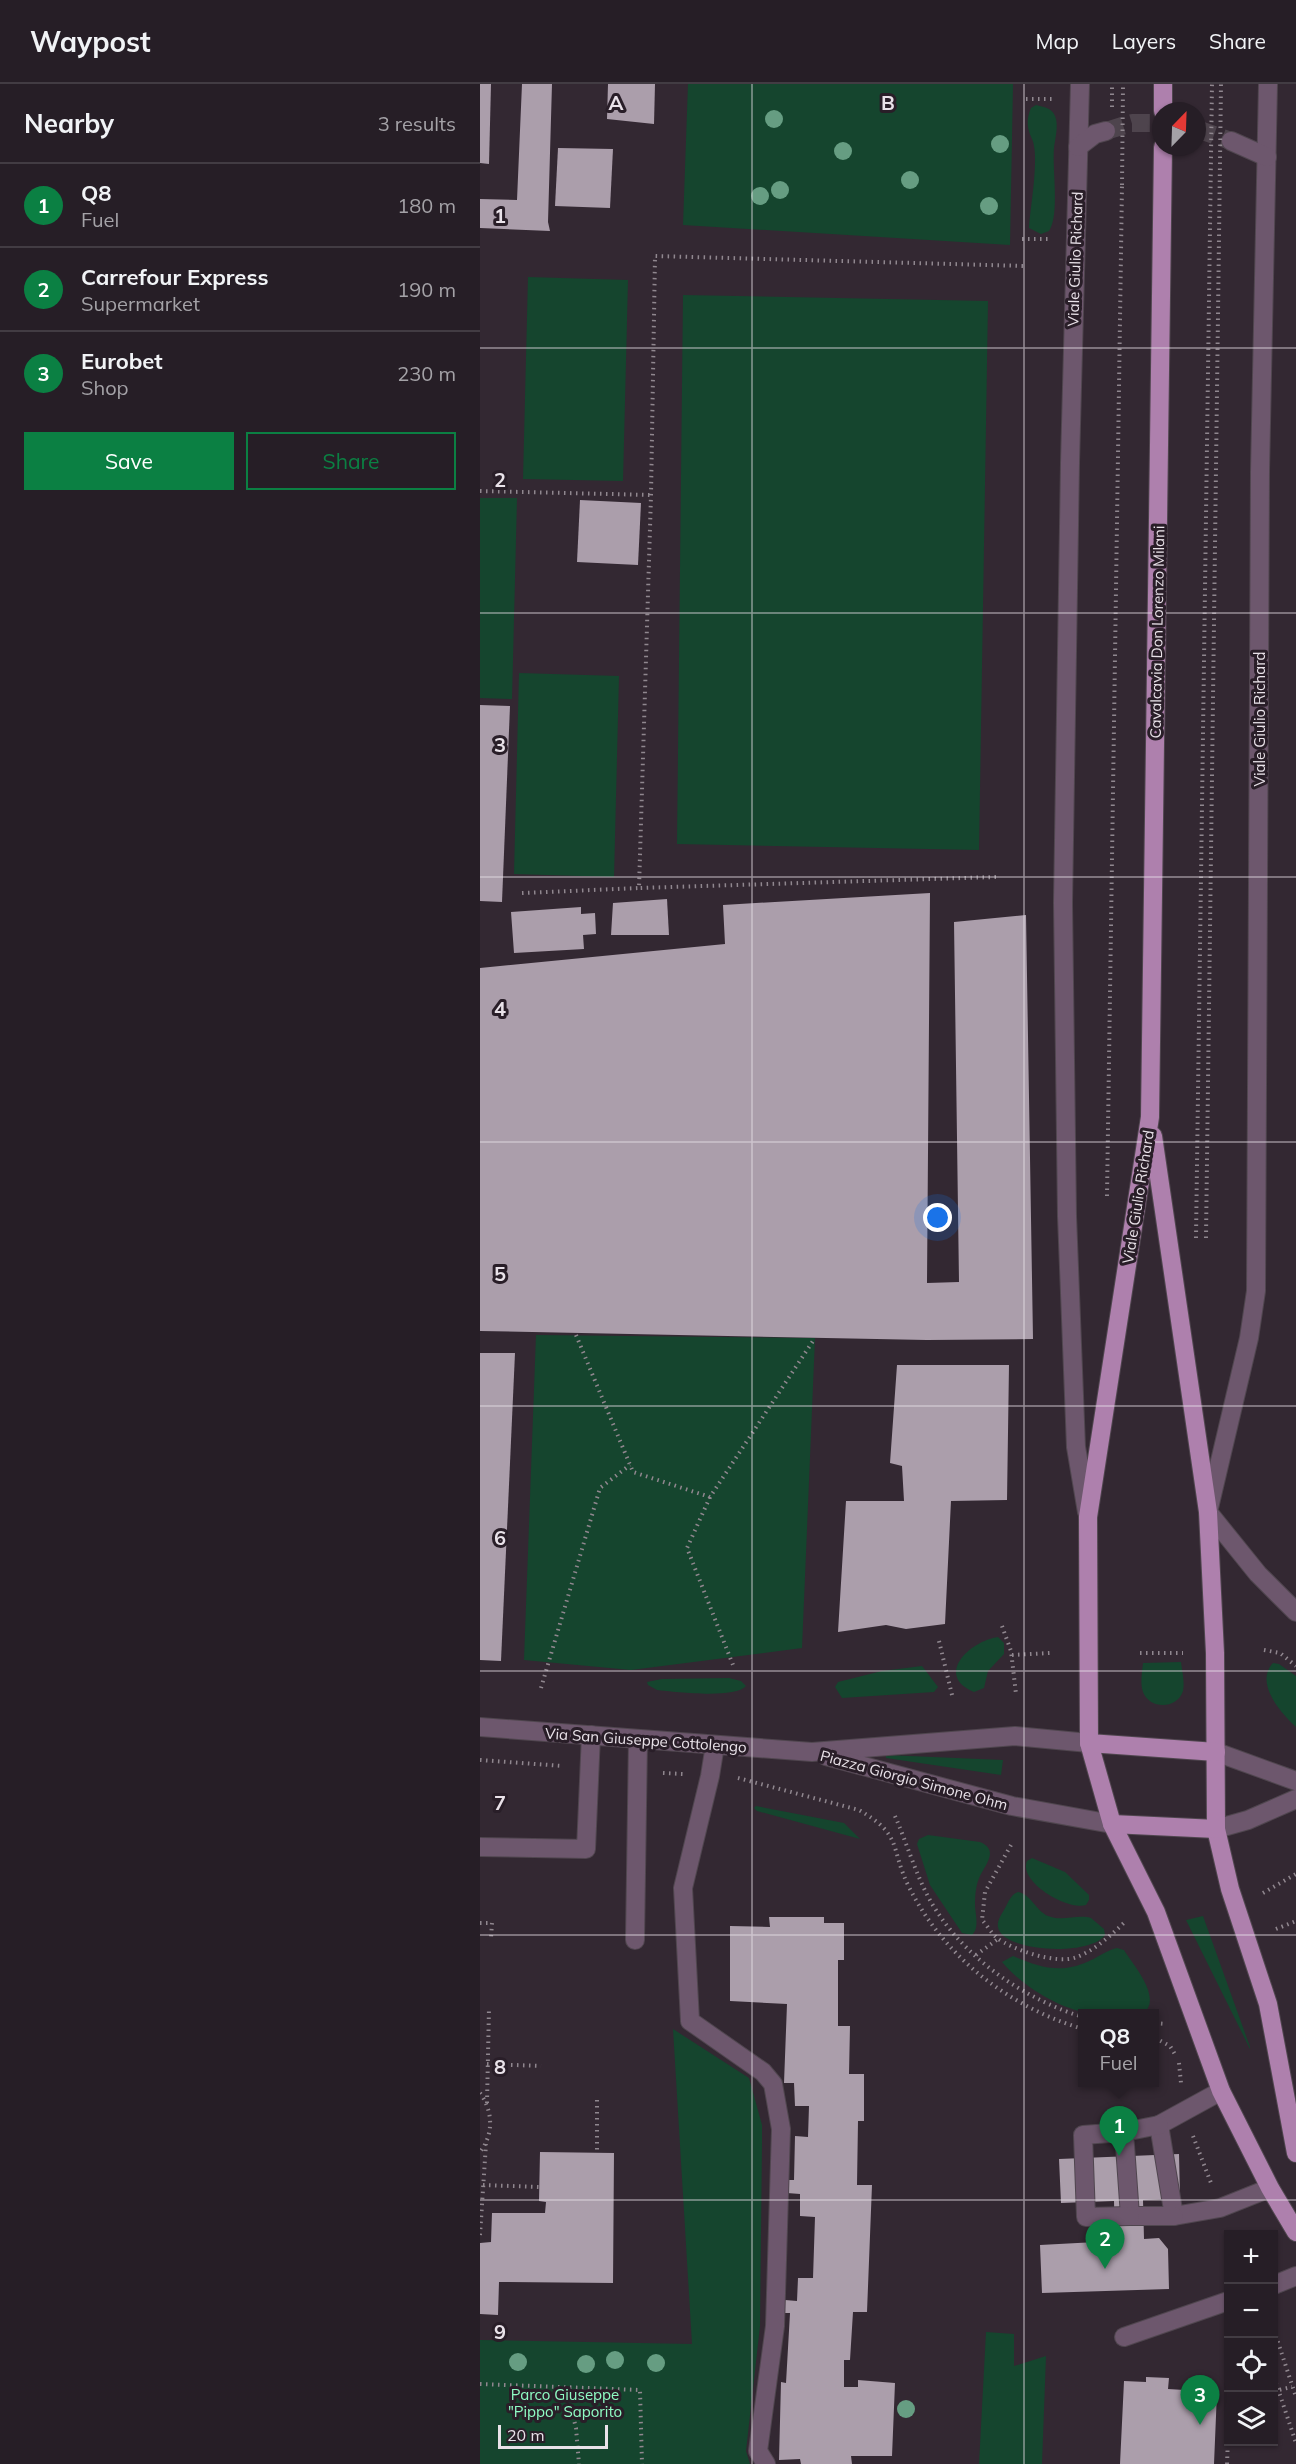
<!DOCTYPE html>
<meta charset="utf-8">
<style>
:root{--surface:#261e26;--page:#322b32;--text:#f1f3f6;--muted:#a4a2a7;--line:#423c43;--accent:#0b8043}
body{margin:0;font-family:Mulish,sans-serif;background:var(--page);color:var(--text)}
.controls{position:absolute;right:18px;bottom:18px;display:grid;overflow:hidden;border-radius:0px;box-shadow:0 2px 4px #0004}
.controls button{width:54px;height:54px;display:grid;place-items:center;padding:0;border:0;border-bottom:2px solid var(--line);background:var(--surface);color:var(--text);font:30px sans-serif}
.compass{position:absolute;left:672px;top:18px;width:54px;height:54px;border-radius:50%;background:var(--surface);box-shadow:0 2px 4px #0004;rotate:23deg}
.scale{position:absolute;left:18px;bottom:15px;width:110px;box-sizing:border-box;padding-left:6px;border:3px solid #e9e2e9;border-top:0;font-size:16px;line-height:21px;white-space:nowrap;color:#e9e2e9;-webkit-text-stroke:4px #291e28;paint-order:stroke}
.you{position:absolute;left:458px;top:1134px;width:21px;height:21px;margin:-15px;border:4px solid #fff;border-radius:50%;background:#1a73e8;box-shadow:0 0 0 9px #1a73e833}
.badge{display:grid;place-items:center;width:39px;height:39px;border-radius:50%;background:var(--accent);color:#fff;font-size:20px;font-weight:700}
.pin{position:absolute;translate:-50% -50px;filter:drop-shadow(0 2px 3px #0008)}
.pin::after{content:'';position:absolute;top:32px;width:21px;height:18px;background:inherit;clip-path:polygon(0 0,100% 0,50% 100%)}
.popup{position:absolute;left:598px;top:1925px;width:81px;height:78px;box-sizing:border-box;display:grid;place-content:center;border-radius:0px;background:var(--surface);filter:drop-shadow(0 2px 4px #0005);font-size:20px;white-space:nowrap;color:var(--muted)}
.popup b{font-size:22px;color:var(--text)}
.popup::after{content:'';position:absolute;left:50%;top:100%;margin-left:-12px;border:12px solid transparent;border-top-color:var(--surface)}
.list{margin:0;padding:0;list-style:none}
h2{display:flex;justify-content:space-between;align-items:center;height:78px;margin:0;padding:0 24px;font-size:26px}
h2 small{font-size:20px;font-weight:400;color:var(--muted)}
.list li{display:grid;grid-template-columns:39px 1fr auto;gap:18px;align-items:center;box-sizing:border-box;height:84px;padding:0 24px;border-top:2px solid var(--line)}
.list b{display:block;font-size:22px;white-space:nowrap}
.list p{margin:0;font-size:20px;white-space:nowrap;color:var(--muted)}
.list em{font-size:20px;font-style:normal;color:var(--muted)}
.actions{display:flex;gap:12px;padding:18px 24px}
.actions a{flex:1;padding:14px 0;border:2px solid var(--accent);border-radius:0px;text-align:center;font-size:21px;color:var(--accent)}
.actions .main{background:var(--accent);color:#fff}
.icon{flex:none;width:33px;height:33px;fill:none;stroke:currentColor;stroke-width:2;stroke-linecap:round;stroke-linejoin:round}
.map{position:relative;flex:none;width:816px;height:2380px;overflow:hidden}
header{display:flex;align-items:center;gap:36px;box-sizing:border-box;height:84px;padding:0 30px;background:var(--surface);border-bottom:2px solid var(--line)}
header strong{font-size:28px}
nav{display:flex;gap:33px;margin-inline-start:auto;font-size:21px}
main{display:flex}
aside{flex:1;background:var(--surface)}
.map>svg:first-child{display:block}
.green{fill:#15452e}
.building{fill:#ab9eab}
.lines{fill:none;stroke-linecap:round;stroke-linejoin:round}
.minor-tunnel{stroke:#4e444d;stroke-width:18;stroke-dasharray:18 9;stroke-linecap:butt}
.minor-casing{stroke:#50464f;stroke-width:20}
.major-casing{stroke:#50464f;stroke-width:20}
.path{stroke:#90878f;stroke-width:4;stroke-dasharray:1.5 4.5;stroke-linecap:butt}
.minor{stroke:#6d576d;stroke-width:18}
.major{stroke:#ae80ad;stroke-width:18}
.path-bridge{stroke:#90878f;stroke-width:4;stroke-dasharray:1.5 4.5;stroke-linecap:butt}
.tree{fill:#669d82}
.grid{fill:none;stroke:#e9e2e9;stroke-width:1.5;stroke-opacity:0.55}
.labels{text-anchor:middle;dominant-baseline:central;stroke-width:6;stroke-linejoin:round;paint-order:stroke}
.street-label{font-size:15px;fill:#e9e2e9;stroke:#291e28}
.park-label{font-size:15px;fill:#8ffcc4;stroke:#291e28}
.grid-label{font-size:20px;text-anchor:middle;font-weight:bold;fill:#e9e2e9;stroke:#291e28;stroke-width:6;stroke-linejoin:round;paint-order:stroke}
</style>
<header>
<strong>Waypost</strong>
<nav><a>Map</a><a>Layers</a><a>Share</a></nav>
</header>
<main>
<aside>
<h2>Nearby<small>3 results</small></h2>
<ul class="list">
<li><span class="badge">1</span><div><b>Q8</b><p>Fuel</p></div><em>180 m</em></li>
<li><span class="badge">2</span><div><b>Carrefour Express</b><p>Supermarket</p></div><em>190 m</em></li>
<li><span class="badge">3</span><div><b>Eurobet</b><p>Shop</p></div><em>230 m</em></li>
</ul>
<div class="actions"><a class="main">Save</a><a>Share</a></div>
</aside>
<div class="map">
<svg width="816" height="2380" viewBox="0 0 816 2380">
<rect width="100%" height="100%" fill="#332832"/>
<!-- green -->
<g class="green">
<path d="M208 0H533L530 161 203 141Z"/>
<path d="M556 21C564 23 572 24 575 32 579 41 575 55 574 64 572 85 580 131 569 147L561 150 549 144C550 124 560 72 552 55 547 44 546 36 551 24Z"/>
<path d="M48 193 148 196 143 397 43 395Z"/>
<path d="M203 211 508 217 499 766 197 760Z"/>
<path d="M0 414H37L32 615 0 614Z"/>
<path d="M39 589 139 592 134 793 34 790Z"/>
<path d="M56 1251 335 1254 322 1564 151 1586 44 1576Z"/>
<path d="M518 1553 524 1559V1570L508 1587 504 1604 494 1608C454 1591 490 1557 518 1553Z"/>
<path d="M701 1578C702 1587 705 1599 703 1607 697 1626 669 1625 663 1608 660 1600 662 1588 663 1579Z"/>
<path d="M793 1579 799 1580 816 1592V1643C801 1629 774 1599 793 1579Z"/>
<path d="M442 1582 458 1603 454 1608 362 1614 355 1603 358 1598 402 1587Z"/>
<path d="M249 1594 261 1597 266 1602C255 1615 195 1608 177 1606L168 1601 167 1598 182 1595Z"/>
<path d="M406 1671 523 1676 521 1691 406 1674Z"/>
<path d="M276 1722 364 1739 380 1755 277 1727 274 1724Z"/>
<path d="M448 1751 500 1758C519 1766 506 1780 500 1792 496 1800 495 1811 495 1820 495 1830 500 1844 492 1851L482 1849 450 1801 437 1760 439 1755Z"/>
<path d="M552 1774 585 1788 609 1811V1816L606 1821C588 1827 538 1798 547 1777Z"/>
<path d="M538 1808C551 1810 556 1827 568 1832 582 1838 597 1830 611 1834L624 1845 625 1851C610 1873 522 1868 518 1843 517 1837 521 1831 524 1826 528 1819 530 1811 538 1808Z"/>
<path d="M723 1832 770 1963V1965L706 1836Z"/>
<path d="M637 1864 644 1866C654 1882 682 1913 664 1929 644 1930 622 1933 603 1928 575 1922 540 1900 522 1878L533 1872C558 1883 580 1890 607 1878 617 1874 627 1866 637 1864Z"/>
<path d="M193 1945 269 1994 282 2041V2059L280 2242 266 2367 270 2380H0V2256L212 2260Z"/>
<path d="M506 2248 534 2250V2282L566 2272 562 2380H499Z"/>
</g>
<!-- building -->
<g class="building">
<path d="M0 0H11L9 80 0 79Z"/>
<path d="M42 0H72L68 138 70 147 0 144V115L37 116Z"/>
<path d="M128 0H175L174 40 127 35Z"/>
<path d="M78 64 133 65 130 124 75 122Z"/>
<path d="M100 416 161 419 158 481 97 478Z"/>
<path d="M0 621 30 622 22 818 0 817Z"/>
<path d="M450 809 447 1199 479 1198 474 838 546 831 553 1255 447 1256 0 1247V884L245 860 243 821Z"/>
<path d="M187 815 189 851H131L133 819Z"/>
<path d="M101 823V830L115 829 116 850 103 851 104 865 34 869 31 828Z"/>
<path d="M0 1269H35L21 1577 0 1576Z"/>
<path d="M417 1281H529L527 1416 471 1417 465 1540 426 1545 406 1541 358 1548 366 1417H424L422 1382 410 1379Z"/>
<path d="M289 1833H344V1839H364V1876H358V1942H370L369 1990H384V2037H378L377 2101H392L387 2228H373L370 2276H364V2303H378V2296L415 2299 412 2372H371L372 2380H321L320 2375 299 2376 301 2298 306 2299 310 2229H304L305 2216 317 2217 318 2194H333L335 2133 320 2132V2110L307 2109 308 2096H314L315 2052 328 2053 329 2022H315L314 1999H304L307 1920 250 1917V1842L290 1843Z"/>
<path d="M60 2068 134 2069 133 2199 19 2198 18 2231 0 2230V2159L11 2158 12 2129H65L66 2118 59 2117Z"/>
<path d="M699 2070 700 2115 663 2116 664 2155 679 2154 688 2165 689 2205 562 2209 560 2161 635 2157 634 2117 581 2119 579 2075Z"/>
<path d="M666 2293 689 2294 688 2305 737 2308 734 2380H640L644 2297 666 2298Z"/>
</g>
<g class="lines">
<!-- minor-tunnel -->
<g class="minor-tunnel">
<path d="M717 45 751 57"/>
<path d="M626 47 652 39H681"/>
</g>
<defs>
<g id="minor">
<path d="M600 0 590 379 583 819 587 1132 596 1363 607 1428"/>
<path d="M788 0 780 388 776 1207 769 1254 728 1428 778 1490 816 1528"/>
<path d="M751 57 787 73"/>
<path d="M598 63 615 50 626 47"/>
<path d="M0 1643 332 1668 535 1652 609 1659"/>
<path d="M235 1661 230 1692 203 1804 210 1937 283 1988 293 2000 301 2045 295 2242 278 2367 286 2380"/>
<path d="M736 1668 816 1697"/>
<path d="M346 1672 532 1722 632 1740"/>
<path d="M736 1745 768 1736 816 1715"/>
<path d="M0 1763 106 1765 111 1651"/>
<path d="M155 1856 158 1655"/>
<path d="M741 2007 679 2041 694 2132 740 2124 790 2104"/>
<path d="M679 2041 644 2048 650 2132H694"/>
<path d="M644 2048 603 2051 606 2133 650 2132"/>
<path d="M794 2201 816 2192"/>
<path d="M644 2253 748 2217"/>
</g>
<g id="major">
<path d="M683 27V0"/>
<path d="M683 63 670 1033 608 1433 609 1659 632 1740 676 1828 741 2007 790 2104 816 2148"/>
<path d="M673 1052 728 1428 735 1569 736 1745 750 1805 788 1920 816 2069"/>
<path d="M609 1659 736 1668"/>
<path d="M632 1740 736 1745"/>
</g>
</defs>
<!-- minor casing -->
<use href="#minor" class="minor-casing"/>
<!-- major casing -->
<use href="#major" class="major-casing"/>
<!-- path -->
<g class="path">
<path d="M546 15H572"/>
<path d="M632 23V0"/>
<path d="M542 155H570"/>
<path d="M0 407 171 411"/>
<path d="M516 793 159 804 171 411 175 172 545 182"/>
<path d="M42 809 159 804"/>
<path d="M627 1112 642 101"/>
<path d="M96 1251 153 1388 230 1413 335 1254"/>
<path d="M230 1413 207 1464 253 1581"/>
<path d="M522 1542 531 1567 536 1610"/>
<path d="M459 1557 473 1615"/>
<path d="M784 1566 800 1569 816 1582"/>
<path d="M660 1569H703"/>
<path d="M532 1571 570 1569"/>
<path d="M61 1604 120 1404 150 1381"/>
<path d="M0 1676 83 1682"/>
<path d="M183 1689 203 1690"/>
<path d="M258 1694 379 1726C424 1752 409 1763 429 1803 464 1873 529 1923 603 1945"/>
<path d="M415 1732C429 1764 439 1803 460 1832 492 1879 549 1917 603 1933"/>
<path d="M531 1761 505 1808 502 1836C507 1841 511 1849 517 1854 533 1866 577 1881 597 1873 617 1865 631 1851 646 1837"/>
<path d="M783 1809 816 1790"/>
<path d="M0 1839H12L11 1854"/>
<path d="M796 1845 816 1837"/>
<path d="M496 1871 518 1855"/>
<path d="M675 1939 686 1940"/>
<path d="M675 1954 690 1962 696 1972"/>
<path d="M699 1979 701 1999"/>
<path d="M7 1980 61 1982"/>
<path d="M0 2009C13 2027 14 2050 0 2068"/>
<path d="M117 2016V2070"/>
<path d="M7 2019 9 1924"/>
<path d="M713 2052 731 2099"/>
<path d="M3 2101 59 2103"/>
<path d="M0 2151 6 2060"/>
<path d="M794 2246 816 2313"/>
<path d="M794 2293 816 2359"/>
<path d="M0 2300 160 2306 162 2380"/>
<path d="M86 2303 96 2344 99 2380"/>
<path d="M794 2307 812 2303"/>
<path d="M747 2380 748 2354"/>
</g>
<!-- minor -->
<use href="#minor" class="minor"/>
<!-- major -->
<use href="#major" class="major"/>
<!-- path-bridge -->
<g class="path-bridge">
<path d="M642 101 643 0"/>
<path d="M716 1154 732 0"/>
<path d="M726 1154 741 0"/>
</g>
</g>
<!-- trees -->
<g class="tree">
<circle cx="294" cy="35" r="9"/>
<circle cx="520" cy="60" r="9"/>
<circle cx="363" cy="67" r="9"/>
<circle cx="430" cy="96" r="9"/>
<circle cx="300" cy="106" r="9"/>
<circle cx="280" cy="112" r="9"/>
<circle cx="509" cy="122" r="9"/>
<circle cx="135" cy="2276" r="9"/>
<circle cx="38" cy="2278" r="9"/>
<circle cx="176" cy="2279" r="9"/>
<circle cx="106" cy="2280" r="9"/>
<circle cx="426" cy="2325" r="9"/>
</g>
<!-- grid -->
<path class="grid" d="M272 0V2380M544 0V2380M0 264H816M0 529H816M0 793H816M0 1058H816M0 1322H816M0 1587H816M0 1851H816M0 2116H816"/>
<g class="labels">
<!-- street labels -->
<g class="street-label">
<text transform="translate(595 175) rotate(-88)">Viale Giulio Richard</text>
<text transform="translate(677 548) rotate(-89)">Cavalcavia Don Lorenzo Milani</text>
<text transform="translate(779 635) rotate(-90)">Viale Giulio Richard</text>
<text transform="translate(658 1113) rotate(-81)">Viale Giulio Richard</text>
<text transform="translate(166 1656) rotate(4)">Via San Giuseppe Cottolengo</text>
<text transform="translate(434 1696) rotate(15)">Piazza Giorgio Simone Ohm</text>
</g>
<!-- park labels -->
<g class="park-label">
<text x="85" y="2310">Parco Giuseppe<tspan x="85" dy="17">"Pippo" Saporito</tspan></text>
</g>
</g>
<g class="grid-label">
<text x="136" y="26">A</text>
<text x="408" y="26">B</text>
<text x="20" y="139">1</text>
<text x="20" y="403">2</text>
<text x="20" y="668">3</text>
<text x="20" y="932">4</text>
<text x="20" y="1197">5</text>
<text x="20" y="1461">6</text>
<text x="20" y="1726">7</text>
<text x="20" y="1990">8</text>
<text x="20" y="2255">9</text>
</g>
</svg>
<div class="controls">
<button>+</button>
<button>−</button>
<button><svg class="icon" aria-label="locate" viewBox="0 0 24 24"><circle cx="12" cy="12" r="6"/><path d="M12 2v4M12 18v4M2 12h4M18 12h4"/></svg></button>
<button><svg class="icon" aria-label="layers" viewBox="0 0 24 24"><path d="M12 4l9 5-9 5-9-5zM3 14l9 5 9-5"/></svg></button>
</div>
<svg class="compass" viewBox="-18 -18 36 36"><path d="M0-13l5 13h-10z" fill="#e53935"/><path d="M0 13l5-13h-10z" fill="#a4a2a7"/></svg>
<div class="scale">20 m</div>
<div class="you"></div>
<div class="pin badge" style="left:639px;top:2072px">1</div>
<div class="popup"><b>Q8</b>Fuel</div>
<div class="pin badge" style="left:625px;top:2185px">2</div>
<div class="pin badge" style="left:720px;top:2341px">3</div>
</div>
</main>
